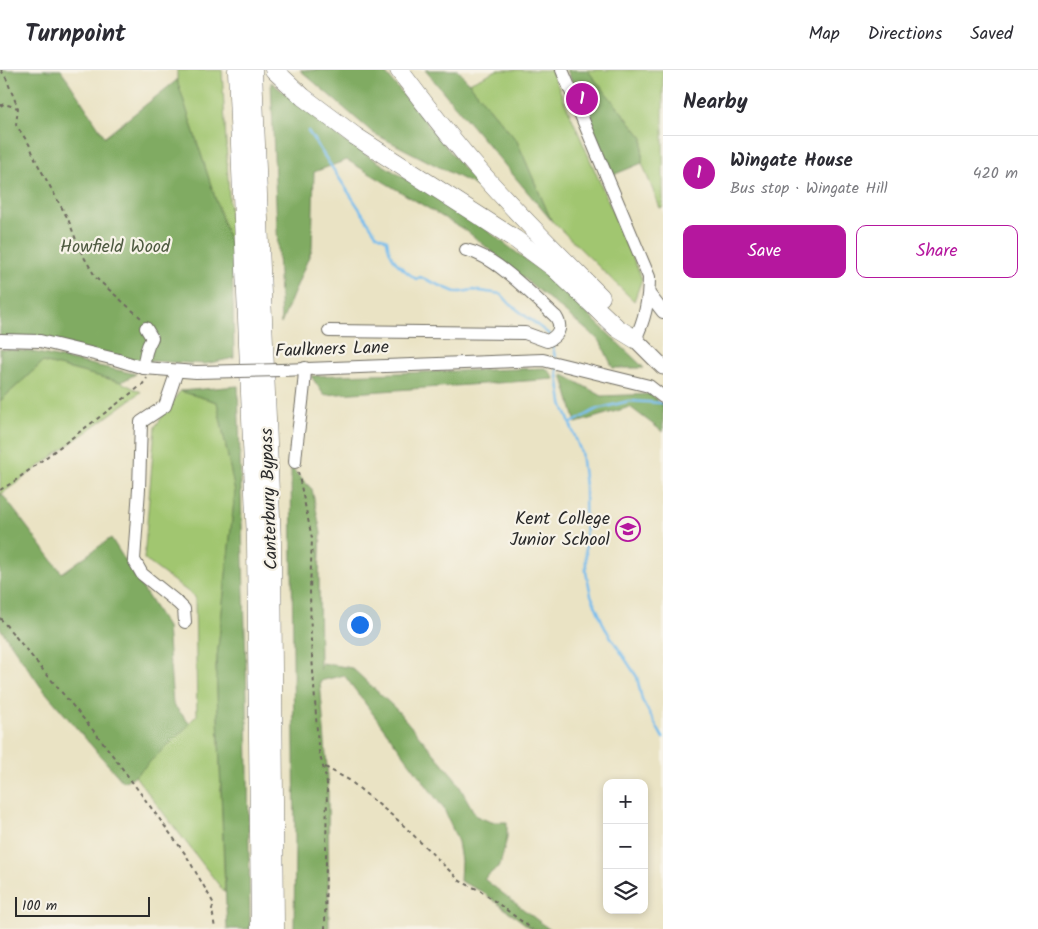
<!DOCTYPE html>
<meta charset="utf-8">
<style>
:root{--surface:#fff;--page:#f7f7f7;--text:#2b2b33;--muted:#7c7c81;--line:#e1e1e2;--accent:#b5179e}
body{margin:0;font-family:Kalam,sans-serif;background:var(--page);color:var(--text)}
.controls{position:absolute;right:15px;bottom:15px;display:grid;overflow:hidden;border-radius:10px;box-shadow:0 2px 8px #0003}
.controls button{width:45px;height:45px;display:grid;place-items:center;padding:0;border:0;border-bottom:1px solid var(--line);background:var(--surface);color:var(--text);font:25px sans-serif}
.scale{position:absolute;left:15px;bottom:12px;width:135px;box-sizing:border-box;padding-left:5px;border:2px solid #2b2b2b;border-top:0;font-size:14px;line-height:18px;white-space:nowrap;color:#2b2b2b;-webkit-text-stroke:4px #f7f3e8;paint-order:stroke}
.you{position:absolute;left:359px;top:554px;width:18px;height:18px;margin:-12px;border:4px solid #fff;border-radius:50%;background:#1a73e8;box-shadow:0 0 0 8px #1a73e833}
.badge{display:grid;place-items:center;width:32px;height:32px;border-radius:50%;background:var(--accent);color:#fff;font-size:16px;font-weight:700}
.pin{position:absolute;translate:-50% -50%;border:2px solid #fff;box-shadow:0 1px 5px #0006}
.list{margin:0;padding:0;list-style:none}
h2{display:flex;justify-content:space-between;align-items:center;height:65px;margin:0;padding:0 20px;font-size:21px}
h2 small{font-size:16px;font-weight:400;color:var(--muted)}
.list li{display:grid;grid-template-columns:32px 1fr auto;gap:15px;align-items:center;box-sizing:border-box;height:75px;padding:0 20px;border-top:1px solid var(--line)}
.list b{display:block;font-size:19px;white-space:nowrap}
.list p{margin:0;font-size:16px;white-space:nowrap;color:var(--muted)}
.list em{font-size:16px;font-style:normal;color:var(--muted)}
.actions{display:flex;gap:10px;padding:15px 20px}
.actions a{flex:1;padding:11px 0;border:1px solid var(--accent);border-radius:10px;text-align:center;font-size:18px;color:var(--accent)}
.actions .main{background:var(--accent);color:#fff}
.icon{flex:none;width:28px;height:28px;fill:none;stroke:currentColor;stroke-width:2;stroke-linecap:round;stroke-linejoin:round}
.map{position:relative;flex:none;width:663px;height:859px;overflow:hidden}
header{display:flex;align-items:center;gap:30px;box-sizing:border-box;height:70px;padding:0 25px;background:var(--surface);border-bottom:1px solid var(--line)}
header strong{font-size:24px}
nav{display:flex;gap:28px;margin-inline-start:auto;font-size:18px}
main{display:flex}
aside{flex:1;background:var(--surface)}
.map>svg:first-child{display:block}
.green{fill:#a1c670;stroke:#66784e}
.forest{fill:#80ab62;stroke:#566b46}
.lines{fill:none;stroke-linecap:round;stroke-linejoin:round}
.stream{stroke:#77bdee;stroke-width:2.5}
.minor-casing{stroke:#6e6b61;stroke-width:14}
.major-casing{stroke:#6e6b61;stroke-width:17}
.highway-casing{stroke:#6e6b61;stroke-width:19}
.path{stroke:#6e6b61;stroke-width:2;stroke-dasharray:4 4;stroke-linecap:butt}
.minor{stroke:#fff;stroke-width:12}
.major{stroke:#fff;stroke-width:15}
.highway{stroke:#fff;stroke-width:18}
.minor-bridge-casing{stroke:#6e6b61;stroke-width:14;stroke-linecap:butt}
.minor-bridge{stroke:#fff;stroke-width:12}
.labels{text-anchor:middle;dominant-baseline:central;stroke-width:4.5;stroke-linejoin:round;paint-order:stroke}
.park-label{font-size:18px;fill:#4e5a40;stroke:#f7f3e8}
.street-label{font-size:18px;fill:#2b2b2b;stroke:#f7f3e8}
.poi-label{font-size:18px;fill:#2b2b2b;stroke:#f7f3e8;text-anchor:end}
</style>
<header>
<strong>Turnpoint</strong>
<nav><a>Map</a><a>Directions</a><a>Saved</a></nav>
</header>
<main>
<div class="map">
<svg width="663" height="859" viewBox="0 0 663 859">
<rect width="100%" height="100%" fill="#f7f3e8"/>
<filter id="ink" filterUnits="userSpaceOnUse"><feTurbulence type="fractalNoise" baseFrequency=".02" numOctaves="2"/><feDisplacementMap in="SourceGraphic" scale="10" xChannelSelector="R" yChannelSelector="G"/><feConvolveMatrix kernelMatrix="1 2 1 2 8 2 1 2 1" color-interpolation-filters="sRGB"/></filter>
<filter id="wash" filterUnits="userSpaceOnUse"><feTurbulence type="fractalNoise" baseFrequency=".0096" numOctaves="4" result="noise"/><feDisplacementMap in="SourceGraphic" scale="20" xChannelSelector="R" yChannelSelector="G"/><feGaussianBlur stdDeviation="1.12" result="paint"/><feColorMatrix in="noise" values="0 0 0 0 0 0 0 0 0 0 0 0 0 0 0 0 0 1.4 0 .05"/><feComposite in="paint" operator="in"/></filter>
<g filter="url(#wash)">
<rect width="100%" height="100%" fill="#eae3c4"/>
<!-- green -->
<g class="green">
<path d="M177 0H222L232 180 177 10Z"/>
<path d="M497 0H551L642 209 634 231 551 150 517 71 469 13Z"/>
<path d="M587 0H663V137L660 138 642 93 643 68Z"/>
<path d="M43 292 121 312 141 322 0 425V331Z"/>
<path d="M180 321 217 332 235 422 216 597 225 823 135 706 197 645 195 527 144 489 155 357Z"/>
</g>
<!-- forest -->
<g class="forest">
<path d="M0 0H61L105 67 177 10 232 180 234 288 205 294 115 289 0 270Z"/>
<path d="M300 0H383L480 118 373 63Z"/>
<path d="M425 0H458L517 71 551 150Z"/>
<path d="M567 0H587L643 68 642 93 613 105Z"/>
<path d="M271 12 344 71 476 152 549 207 644 298H613L600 271 468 162 347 90 314 102 312 179 281 254Z"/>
<path d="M0 279 33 282 136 304 121 312 43 292 0 331Z"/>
<path d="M546 298 555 309 324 325 311 306Z"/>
<path d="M562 304 602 326 651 324 663 336V362L630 337 576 353Z"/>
<path d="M238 316 247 628 250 859H227L216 597 235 422 217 332 180 321Z"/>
<path d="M291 398 312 419 321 463 319 506 320 600 322 593 352 598 397 640 455 708 476 746 491 752H507V768L500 795 484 809 549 859H532L481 821 460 811 461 791 458 772 444 739 344 605 320 611 328 709 329 859H294L295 769Z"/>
<path d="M2 424 62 503 111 468 167 557 173 634 190 654 135 706 123 712 41 617 0 558V425Z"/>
</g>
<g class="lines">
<!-- stream -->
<g class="stream">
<path d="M308 61 376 164 387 170C389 190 401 198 416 209L420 207 455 222H461L473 220 501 224 510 234 550 265"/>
<path d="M552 273 555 287"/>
<path d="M557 298 562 333 581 382 585 416 586 502 591 525 605 558 637 607 642 630 663 668"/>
<path d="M570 354 597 339 629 331 662 333"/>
</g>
</g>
</g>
<g filter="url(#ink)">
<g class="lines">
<defs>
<g id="minor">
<path d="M562 0 649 207C649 228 645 250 635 269"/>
<path d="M649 224 663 242"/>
<path d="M329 261 525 263 547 271C558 266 563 258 556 247 532 225 497 187 466 180"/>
<path d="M0 270 40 271 115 289 144 298 196 302 240 301"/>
<path d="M144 298C144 287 146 278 152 268L146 258"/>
<path d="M281 300 543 290 649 316 663 327"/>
<path d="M177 301 165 336 141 352 139 419 134 490 142 504 178 533 184 539 185 552"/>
<path d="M295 392C297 361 304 330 305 298"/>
</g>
<path id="major" d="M635 269 663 297"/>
<g id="highway">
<path d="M237 0 256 472 260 859"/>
<path d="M253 0 272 473 275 859"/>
<path d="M274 0 303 27 355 66 515 169 554 198 617 258 635 269"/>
<path d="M399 0C424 33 449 67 477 98 516 143 559 185 601 227"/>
</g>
</defs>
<!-- minor casing -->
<use href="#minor" class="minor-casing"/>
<!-- major casing -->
<use href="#major" class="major-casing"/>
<!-- highway casing -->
<use href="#highway" class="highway-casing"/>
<!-- path -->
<g class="path">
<path d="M1 0 6 8 18 38 16 55 29 74 37 93 68 149 80 180 96 208 141 248"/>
<path d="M0 36 4 34 18 38"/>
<path d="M298 402 312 468 310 521 311 571 318 676C320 689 325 700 327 714L325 859"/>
<path d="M0 420 12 413 142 315 147 308"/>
<path d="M0 548 102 671 186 785 214 834 212 839 215 859"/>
<path d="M325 697 349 710 400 752 460 811 481 821 532 859"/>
</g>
<!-- minor -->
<use href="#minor" class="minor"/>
<!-- major -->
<use href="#major" class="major"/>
<!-- highway -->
<use href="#highway" class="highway"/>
<defs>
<path id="minor-bridge" d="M240 301 281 300"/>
</defs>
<!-- minor-bridge casing -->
<use href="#minor-bridge" class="minor-bridge-casing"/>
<!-- minor-bridge -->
<use href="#minor-bridge" class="minor-bridge"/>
</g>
</g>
<!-- icons -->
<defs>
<symbol id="school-ring" viewBox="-11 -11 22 22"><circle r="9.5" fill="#f7f3e8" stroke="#b5179e" stroke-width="1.5"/><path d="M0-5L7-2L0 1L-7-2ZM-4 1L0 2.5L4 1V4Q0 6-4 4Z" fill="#b5179e"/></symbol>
</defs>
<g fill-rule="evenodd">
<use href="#school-ring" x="614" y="445" width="28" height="28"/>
</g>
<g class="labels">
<!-- park labels -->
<g class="park-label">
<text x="115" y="177">Howfield Wood</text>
</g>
<!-- street labels -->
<g class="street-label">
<text transform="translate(332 280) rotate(-2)">Faulkners Lane</text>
<text transform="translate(270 429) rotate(-92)">Canterbury Bypass</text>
</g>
<!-- poi labels -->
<g class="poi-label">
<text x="610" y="449">Kent College<tspan x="610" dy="21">Junior School</tspan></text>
</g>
</g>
</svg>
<div class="controls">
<button>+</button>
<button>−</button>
<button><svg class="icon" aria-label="layers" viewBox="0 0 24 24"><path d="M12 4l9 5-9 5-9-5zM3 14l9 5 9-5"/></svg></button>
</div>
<div class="scale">100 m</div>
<div class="you"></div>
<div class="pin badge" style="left:582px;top:29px">1</div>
</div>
<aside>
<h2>Nearby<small></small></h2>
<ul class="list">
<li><span class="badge">1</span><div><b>Wingate House</b><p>Bus stop · Wingate Hill</p></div><em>420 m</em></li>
</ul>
<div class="actions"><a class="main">Save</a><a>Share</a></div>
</aside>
</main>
